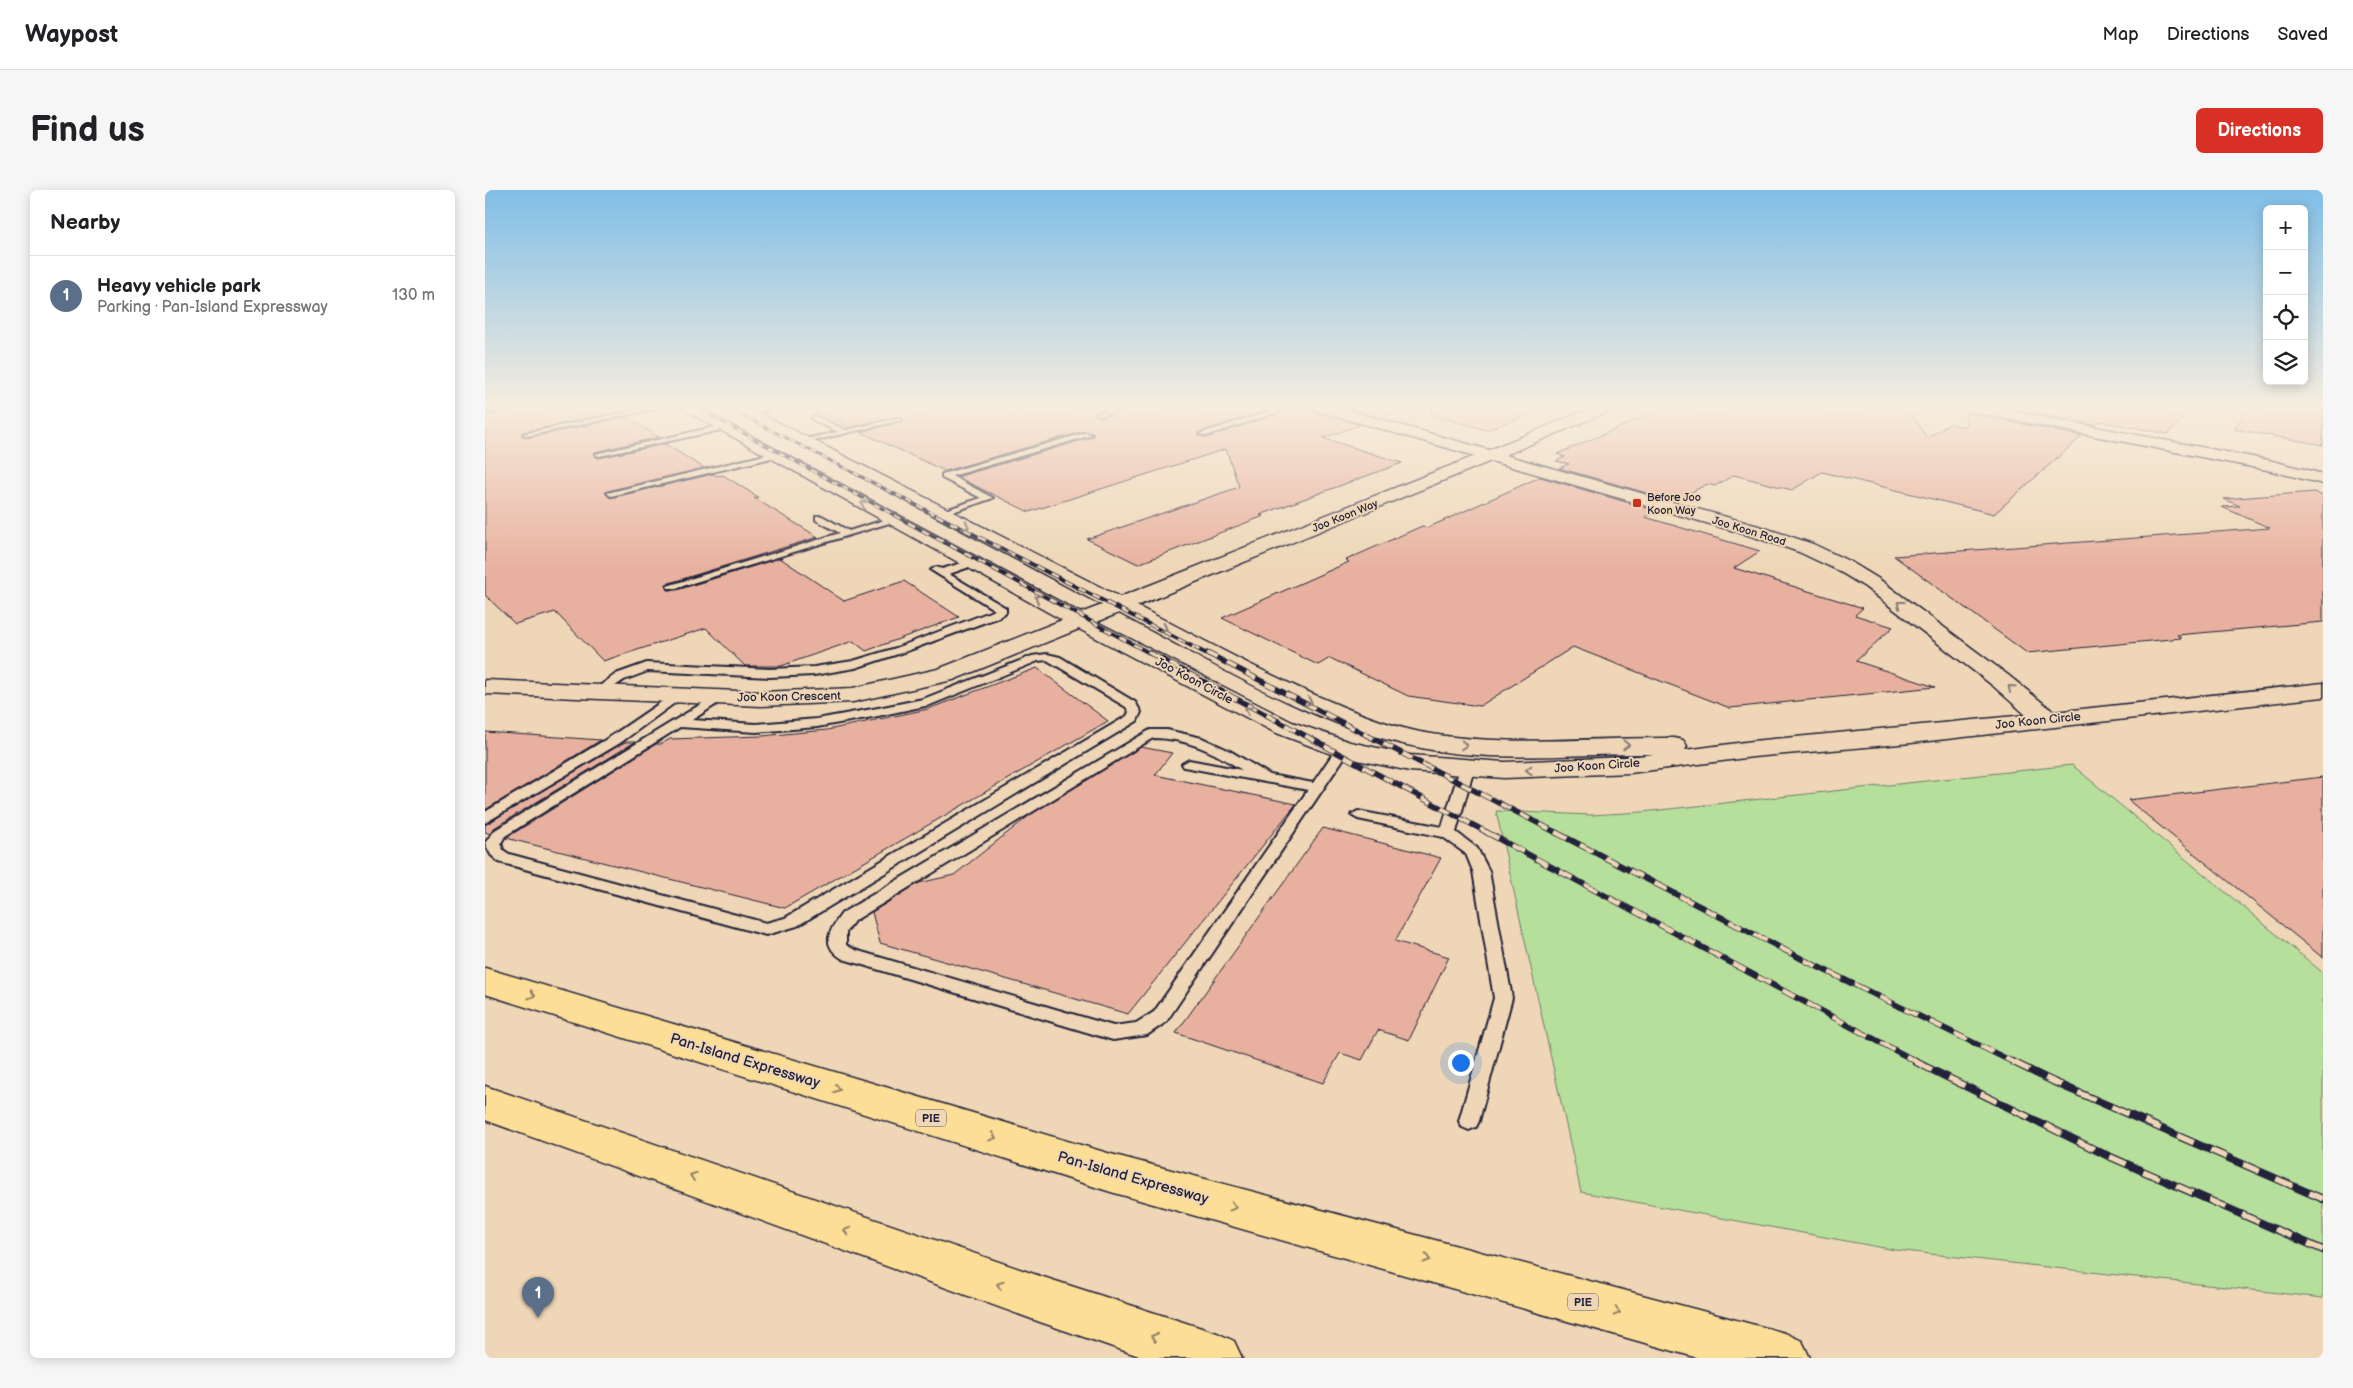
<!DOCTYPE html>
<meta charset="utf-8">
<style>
:root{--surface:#fff;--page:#f6f6f6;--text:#202124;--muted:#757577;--line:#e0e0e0;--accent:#d93025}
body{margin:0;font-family:"Balsamiq Sans",sans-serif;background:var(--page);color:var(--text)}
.controls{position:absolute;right:15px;top:15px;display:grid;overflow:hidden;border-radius:8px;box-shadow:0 2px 12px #0003}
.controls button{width:45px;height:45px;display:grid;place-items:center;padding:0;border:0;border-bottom:1px solid var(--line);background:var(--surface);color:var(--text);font:25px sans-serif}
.you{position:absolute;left:975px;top:872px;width:18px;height:18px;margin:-12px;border:4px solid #fff;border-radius:50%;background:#1a73e8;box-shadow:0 0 0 8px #1a73e833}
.badge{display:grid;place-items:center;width:32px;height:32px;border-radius:50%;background:var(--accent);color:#fff;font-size:16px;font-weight:700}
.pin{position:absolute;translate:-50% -41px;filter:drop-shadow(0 1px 2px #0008)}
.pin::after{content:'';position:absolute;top:26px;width:18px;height:15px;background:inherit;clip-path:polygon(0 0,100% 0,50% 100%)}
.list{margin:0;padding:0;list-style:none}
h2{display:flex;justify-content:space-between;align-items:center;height:65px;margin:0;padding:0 20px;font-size:21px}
h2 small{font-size:16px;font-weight:400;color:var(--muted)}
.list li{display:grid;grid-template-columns:32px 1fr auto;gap:15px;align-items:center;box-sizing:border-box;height:80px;padding:0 20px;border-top:1px solid var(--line)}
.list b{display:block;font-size:19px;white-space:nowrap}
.list p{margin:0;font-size:16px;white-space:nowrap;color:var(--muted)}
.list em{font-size:16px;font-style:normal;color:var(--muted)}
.icon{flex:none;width:28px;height:28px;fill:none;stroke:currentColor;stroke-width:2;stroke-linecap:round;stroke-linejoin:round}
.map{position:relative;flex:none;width:1838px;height:1168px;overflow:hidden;border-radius:8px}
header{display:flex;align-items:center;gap:30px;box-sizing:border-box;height:70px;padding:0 25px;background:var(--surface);border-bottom:1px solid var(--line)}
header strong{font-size:24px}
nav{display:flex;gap:28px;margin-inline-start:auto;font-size:18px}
.intro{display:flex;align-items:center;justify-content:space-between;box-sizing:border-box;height:120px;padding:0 30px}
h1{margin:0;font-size:35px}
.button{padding:12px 22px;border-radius:8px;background:var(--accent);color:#fff;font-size:18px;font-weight:700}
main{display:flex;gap:30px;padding:0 30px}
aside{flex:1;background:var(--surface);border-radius:8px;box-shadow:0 2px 12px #0003}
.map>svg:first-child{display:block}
.green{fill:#b6df9c;stroke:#6c806c}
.building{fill:#e8b09e;stroke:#22223b}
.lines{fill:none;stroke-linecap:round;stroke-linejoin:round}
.service-casing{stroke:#22223b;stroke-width:4}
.minor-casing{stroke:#22223b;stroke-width:3}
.motorway-casing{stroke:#22223b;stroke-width:3}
.service{fill:#eed6b6;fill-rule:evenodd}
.minor{fill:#eed6b6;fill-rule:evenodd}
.motorway{fill:#fcde96;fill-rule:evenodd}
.rail-far4-casing{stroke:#22223b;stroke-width:3}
.rail-far3-casing{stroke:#22223b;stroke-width:4}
.rail-far2-casing{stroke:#22223b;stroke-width:5.5}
.rail-far1-casing{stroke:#22223b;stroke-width:6}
.rail-casing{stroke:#22223b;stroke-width:8}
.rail-far4{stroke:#eed6b6;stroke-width:2;stroke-dasharray:6;stroke-linecap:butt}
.rail-far3{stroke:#eed6b6;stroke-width:2.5;stroke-dasharray:8;stroke-linecap:butt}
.rail-far2{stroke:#eed6b6;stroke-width:4;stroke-dasharray:11;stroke-linecap:butt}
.rail-far1{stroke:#eed6b6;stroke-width:4.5;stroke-dasharray:14;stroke-linecap:butt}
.rail{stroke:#eed6b6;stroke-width:5.5;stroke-dasharray:18;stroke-linecap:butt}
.oneway{stroke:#887c78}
.oneway2{stroke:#8f8068}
.poi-dot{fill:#c8321e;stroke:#eed6b6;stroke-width:2}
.labels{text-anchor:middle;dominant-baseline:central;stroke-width:4;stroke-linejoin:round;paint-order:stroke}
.far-poi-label{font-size:11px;fill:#22223b;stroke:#eed6b6;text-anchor:start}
.far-street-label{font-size:11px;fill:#22223b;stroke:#eed6b6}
.shield{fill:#eed6b6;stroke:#5f5860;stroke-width:1}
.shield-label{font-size:11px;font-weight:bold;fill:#22223b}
.street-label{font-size:12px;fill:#22223b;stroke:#eed6b6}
.near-street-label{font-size:15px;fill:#22223b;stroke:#eed6b6}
</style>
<header>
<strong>Waypost</strong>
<nav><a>Map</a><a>Directions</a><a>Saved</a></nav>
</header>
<div class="intro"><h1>Find us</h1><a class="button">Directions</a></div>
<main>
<aside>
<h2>Nearby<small></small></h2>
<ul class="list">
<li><span class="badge" style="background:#5c6f8a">1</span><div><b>Heavy vehicle park</b><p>Parking · Pan-Island Expressway</p></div><em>130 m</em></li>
</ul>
</aside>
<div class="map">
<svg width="1838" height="1168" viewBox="0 0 1838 1168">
<rect width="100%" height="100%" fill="#eed6b6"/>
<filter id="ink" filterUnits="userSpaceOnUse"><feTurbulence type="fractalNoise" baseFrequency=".02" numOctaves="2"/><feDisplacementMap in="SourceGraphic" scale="10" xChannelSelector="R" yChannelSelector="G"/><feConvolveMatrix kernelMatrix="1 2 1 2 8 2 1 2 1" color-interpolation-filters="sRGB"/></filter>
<g filter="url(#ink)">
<!-- green -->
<path class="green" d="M1587 575 1838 783V1108L1410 1060 1096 1002 1011 621 1107 625 1157 622Z"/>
<!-- building -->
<g class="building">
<path d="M28 217H125L133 222 38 242 36 245 42 248 141 227 174 247 110 262 109 266 114 268 180 254 219 278 122 301 120 303 125 308 228 284 232 286 238 285 273 307 269 308 333 347 181 394 180 397 183 400H192L295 368 359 411 419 391 474 427 381 461 368 451 296 476H260L221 438 118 471 70 422 30 434 0 405V226Z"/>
<path d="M323 217H626L610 223 617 228 645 217H790L712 243 720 248 810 217H826L829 222 875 235 838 248 917 273 775 325 779 326 653 374 602 349 754 297 741 259 544 322 472 287 608 247V243L599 241 460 281 375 242 419 231 414 226 365 237Z"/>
<path d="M859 217H915L916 221 896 228Z"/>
<path d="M947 217H1055L1056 220 1002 240 946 225Z"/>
<path d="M1182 217H1402L1427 225 1442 248 1464 234 1480 237 1481 223 1597 246 1509 324 1337 282 1307 300 1249 285 1230 296 1222 294 1190 311 1074 278 1084 274 1071 271 1080 267 1072 264Z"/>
<path d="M1516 217H1708L1683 244 1614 231 1609 235Z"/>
<path d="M1765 217H1838V255L1749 239Z"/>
<path d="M1055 287 1172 321 1160 327 1275 361 1249 378 1378 418 1370 425 1408 437 1371 471 1450 497 1245 518 1088 457 995 516 923 506 845 468 833 475 737 428 864 372 861 370 937 336 942 338Z"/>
<path d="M1829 302 1838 306V432L1692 445 1696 448 1542 463 1409 366 1785 338 1737 317 1755 316 1739 309Z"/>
<path d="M552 478 623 531 300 718 21 648 171 554H176L185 549 277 546 342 540 443 519Z"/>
<path d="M0 542 116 550 0 620Z"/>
<path d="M140 552H150L9 638 5 644 0 642V635Z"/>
<path d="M656 557 687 563 670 585 811 614 643 824 395 753 387 722 434 693 469 685 545 625Z"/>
<path d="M1838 587V768L1643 610Z"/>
<path d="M838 638 956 668 910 751 964 767 924 850 893 840 877 870 855 863 838 893 691 843Z"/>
</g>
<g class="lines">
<defs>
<g id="service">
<path d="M12 217H26L0 224V220Z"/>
<path d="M164 217H179L42 246 38 244Z"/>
<path d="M278 217H291L262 225 258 223Z"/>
<path d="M632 217H643L616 226 612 224Z"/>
<path d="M797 217H808L721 246 714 244Z"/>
<path d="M331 226 361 240 413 228 417 230 315 254V250L353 242 328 230 327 228Z"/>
<path d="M238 235H241V239L114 266 110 264Z"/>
<path d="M600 243 607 245 467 286 508 308 459 325 452 323 496 308 457 288V284Z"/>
<path d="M288 263H291V267L126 306 122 303Z"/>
<path d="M331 326H337L364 341 409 327 414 330 191 398H183L182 396 355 343 331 330Z"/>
<path d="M487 370 490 371V375L464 384 521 418V422L514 427 419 462 370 478 329 485 285 487 163 481 139 490 115 506 111 507 105 503 131 484 162 473 285 479 329 477 368 471 411 458 510 420 446 380 451 377 457 379Z"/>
<path d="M562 464 575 467 650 512 656 522 652 531 312 736 281 745 14 672 6 665 0 653 10 640 231 505H239L241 508 207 530 271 534 332 529 393 518 438 509 547 466ZM562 470 641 517 644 522 642 526 300 728 281 733 24 664 18 660 16 653 20 646 195 537 271 542 332 537 393 526 445 515 553 471Z"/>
<path d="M191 502 197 506 195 509 135 553 0 633V622L125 547Z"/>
<path d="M665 540H682L717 548 745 561 785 585 828 593 853 556H863L865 559 681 832 662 845 628 850 358 769C335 755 344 741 357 723ZM668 548C702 548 729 562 757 580L704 570 697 574 699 577 823 600 669 822 651 833 628 836 370 760 361 755V742L369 731Z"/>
<path d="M982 574 989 578 971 642 992 658 1004 681 1027 808 994 931 991 937 984 940 977 937 974 931 1009 808 988 681 981 664 958 647 873 629 866 625 873 621 957 637 975 578Z"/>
</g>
<g id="minor">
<path d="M194 217H212L596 423 617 415 245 217H263L635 407 990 266 830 220 828 217H851L1004 260 1109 217H1129L1127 220 1020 265 1277 337 1328 354 1366 372 1394 389 1523 485 1569 522 1838 493V507L1426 553 1268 567 1145 583 1019 588 925 581 849 565 789 542 594 439 468 490 368 512 276 516 0 504V490L276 502 368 498 453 479 577 430ZM1006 271 1263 345 1314 362 1352 380 1380 397 1507 495 1541 525 1268 551 1200 560 1202 556 1198 550 1189 548C1105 547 1019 558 935 542 906 536 877 525 849 513 781 485 717 449 652 416ZM634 423C735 476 838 543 953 561 1024 572 1097 563 1169 564L1145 567 1019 572 925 565 865 552 807 532 612 432Z"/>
<path d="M1475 217H1505L1783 270 1838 284V294L1782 280 1482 221Z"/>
</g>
<g id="motorway">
<path d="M0 778 626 964 1300 1143 1317 1151 1325 1168H1213L626 1002 0 804Z"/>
<path d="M0 896 555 1086 732 1143 749 1151 757 1168H660L555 1132 0 930Z"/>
</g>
</defs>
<!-- service casing -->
<use href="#service" class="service-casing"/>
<!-- minor casing -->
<use href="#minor" class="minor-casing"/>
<!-- motorway casing -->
<use href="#motorway" class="motorway-casing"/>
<!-- service -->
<use href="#service" class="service"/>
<!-- minor -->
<use href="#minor" class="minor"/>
<!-- motorway -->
<use href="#motorway" class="motorway"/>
<defs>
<g id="rail-far4">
<path d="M210 217 411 326"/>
<path d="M241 217 453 326"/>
</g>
<g id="rail-far3">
<path d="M409 325 668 465"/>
<path d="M451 325 724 465"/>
</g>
<g id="rail-far2">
<path d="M665 463 1003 643"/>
<path d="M722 463 1072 643"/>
</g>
<g id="rail-far1">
<path d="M1001 642 1434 873"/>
<path d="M1070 642 1321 771 1530 873"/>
</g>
<g id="rail">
<path d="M1431 872 1619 964 1838 1060"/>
<path d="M1528 872 1569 892 1838 1009"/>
</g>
</defs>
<!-- rail-far4 casing -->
<use href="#rail-far4" class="rail-far4-casing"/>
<!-- rail-far3 casing -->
<use href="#rail-far3" class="rail-far3-casing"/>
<!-- rail-far2 casing -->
<use href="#rail-far2" class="rail-far2-casing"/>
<!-- rail-far1 casing -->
<use href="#rail-far1" class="rail-far1-casing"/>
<!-- rail casing -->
<use href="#rail" class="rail-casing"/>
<!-- rail-far4 -->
<use href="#rail-far4" class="rail-far4"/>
<!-- rail-far3 -->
<use href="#rail-far3" class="rail-far3"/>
<!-- rail-far2 -->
<use href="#rail-far2" class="rail-far2"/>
<!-- rail-far1 -->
<use href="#rail-far1" class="rail-far1"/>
<!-- rail -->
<use href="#rail" class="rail"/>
</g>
<!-- one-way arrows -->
<defs><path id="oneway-chevron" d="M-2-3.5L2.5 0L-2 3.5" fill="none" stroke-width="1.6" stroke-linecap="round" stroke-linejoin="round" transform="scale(1.25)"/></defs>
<g class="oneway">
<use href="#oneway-chevron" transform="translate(379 314) rotate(-152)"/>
<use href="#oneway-chevron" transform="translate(481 336) rotate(27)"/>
<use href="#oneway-chevron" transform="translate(553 408) rotate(-152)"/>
<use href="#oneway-chevron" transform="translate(1415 414) rotate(-143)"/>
<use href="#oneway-chevron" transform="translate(679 438) rotate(27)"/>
<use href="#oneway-chevron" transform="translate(1526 498) rotate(-140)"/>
<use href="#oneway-chevron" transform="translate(824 512) rotate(24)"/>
<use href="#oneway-chevron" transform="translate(763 520) rotate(-153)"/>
<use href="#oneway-chevron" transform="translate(979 555) rotate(5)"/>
<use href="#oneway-chevron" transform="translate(1141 555) rotate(1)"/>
<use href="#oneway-chevron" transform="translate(1044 580) rotate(179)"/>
</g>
<g class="oneway2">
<use href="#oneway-chevron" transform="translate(47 805) rotate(17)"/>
<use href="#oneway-chevron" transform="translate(352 899) rotate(17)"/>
<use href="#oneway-chevron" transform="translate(508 947) rotate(17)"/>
<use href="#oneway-chevron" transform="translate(208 986) rotate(-161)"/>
<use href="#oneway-chevron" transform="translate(748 1017) rotate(15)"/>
<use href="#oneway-chevron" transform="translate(362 1041) rotate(-161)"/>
<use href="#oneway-chevron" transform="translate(942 1069) rotate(15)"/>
<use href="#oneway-chevron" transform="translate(515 1095) rotate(-161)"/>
<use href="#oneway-chevron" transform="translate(1132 1122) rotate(15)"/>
<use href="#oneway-chevron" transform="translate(669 1147) rotate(-161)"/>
</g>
</g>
<!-- sky -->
<linearGradient id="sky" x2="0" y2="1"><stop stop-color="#80bee7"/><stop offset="0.57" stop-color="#f7edde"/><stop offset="1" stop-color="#f7edde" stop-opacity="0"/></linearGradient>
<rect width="1838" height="381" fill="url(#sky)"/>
<!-- markers -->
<rect class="poi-dot" x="1147" y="308" width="10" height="10" rx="2.5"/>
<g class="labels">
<!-- far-poi labels -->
<g class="far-poi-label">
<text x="1162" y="307">Before Joo<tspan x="1162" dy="13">Koon Way</tspan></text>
</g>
<!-- far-street labels -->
<g class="far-street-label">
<text transform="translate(860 326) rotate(-22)">Joo Koon Way</text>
<text transform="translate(1264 341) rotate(17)">Joo Koon Road</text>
</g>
<!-- shield labels -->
<g class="shield">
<rect x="431" y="919.5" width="30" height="17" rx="4"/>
<rect x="1083" y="1103.5" width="30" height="17" rx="4"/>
</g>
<g class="shield-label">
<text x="446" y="928">PIE</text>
<text x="1098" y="1112">PIE</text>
</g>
<!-- street labels -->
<g class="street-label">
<text transform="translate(709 491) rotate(28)">Joo Koon Circle</text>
<text transform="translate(304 507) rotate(-1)">Joo Koon Crescent</text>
<text transform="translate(1553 531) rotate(-6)">Joo Koon Circle</text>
<text transform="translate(1112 576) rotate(-4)">Joo Koon Circle</text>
</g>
<!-- near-street labels -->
<g class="near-street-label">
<text transform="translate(260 871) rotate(17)">Pan-Island Expressway</text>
<text transform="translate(648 988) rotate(16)">Pan-Island Expressway</text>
</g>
</g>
</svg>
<div class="controls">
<button>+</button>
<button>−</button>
<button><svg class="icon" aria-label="locate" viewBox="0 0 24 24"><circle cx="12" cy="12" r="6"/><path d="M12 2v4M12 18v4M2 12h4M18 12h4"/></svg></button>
<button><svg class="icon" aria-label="layers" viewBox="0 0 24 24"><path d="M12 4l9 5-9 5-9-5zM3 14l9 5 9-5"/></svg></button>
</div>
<div class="you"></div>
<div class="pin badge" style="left:53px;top:1128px;background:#5c6f8a">1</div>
</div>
</main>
